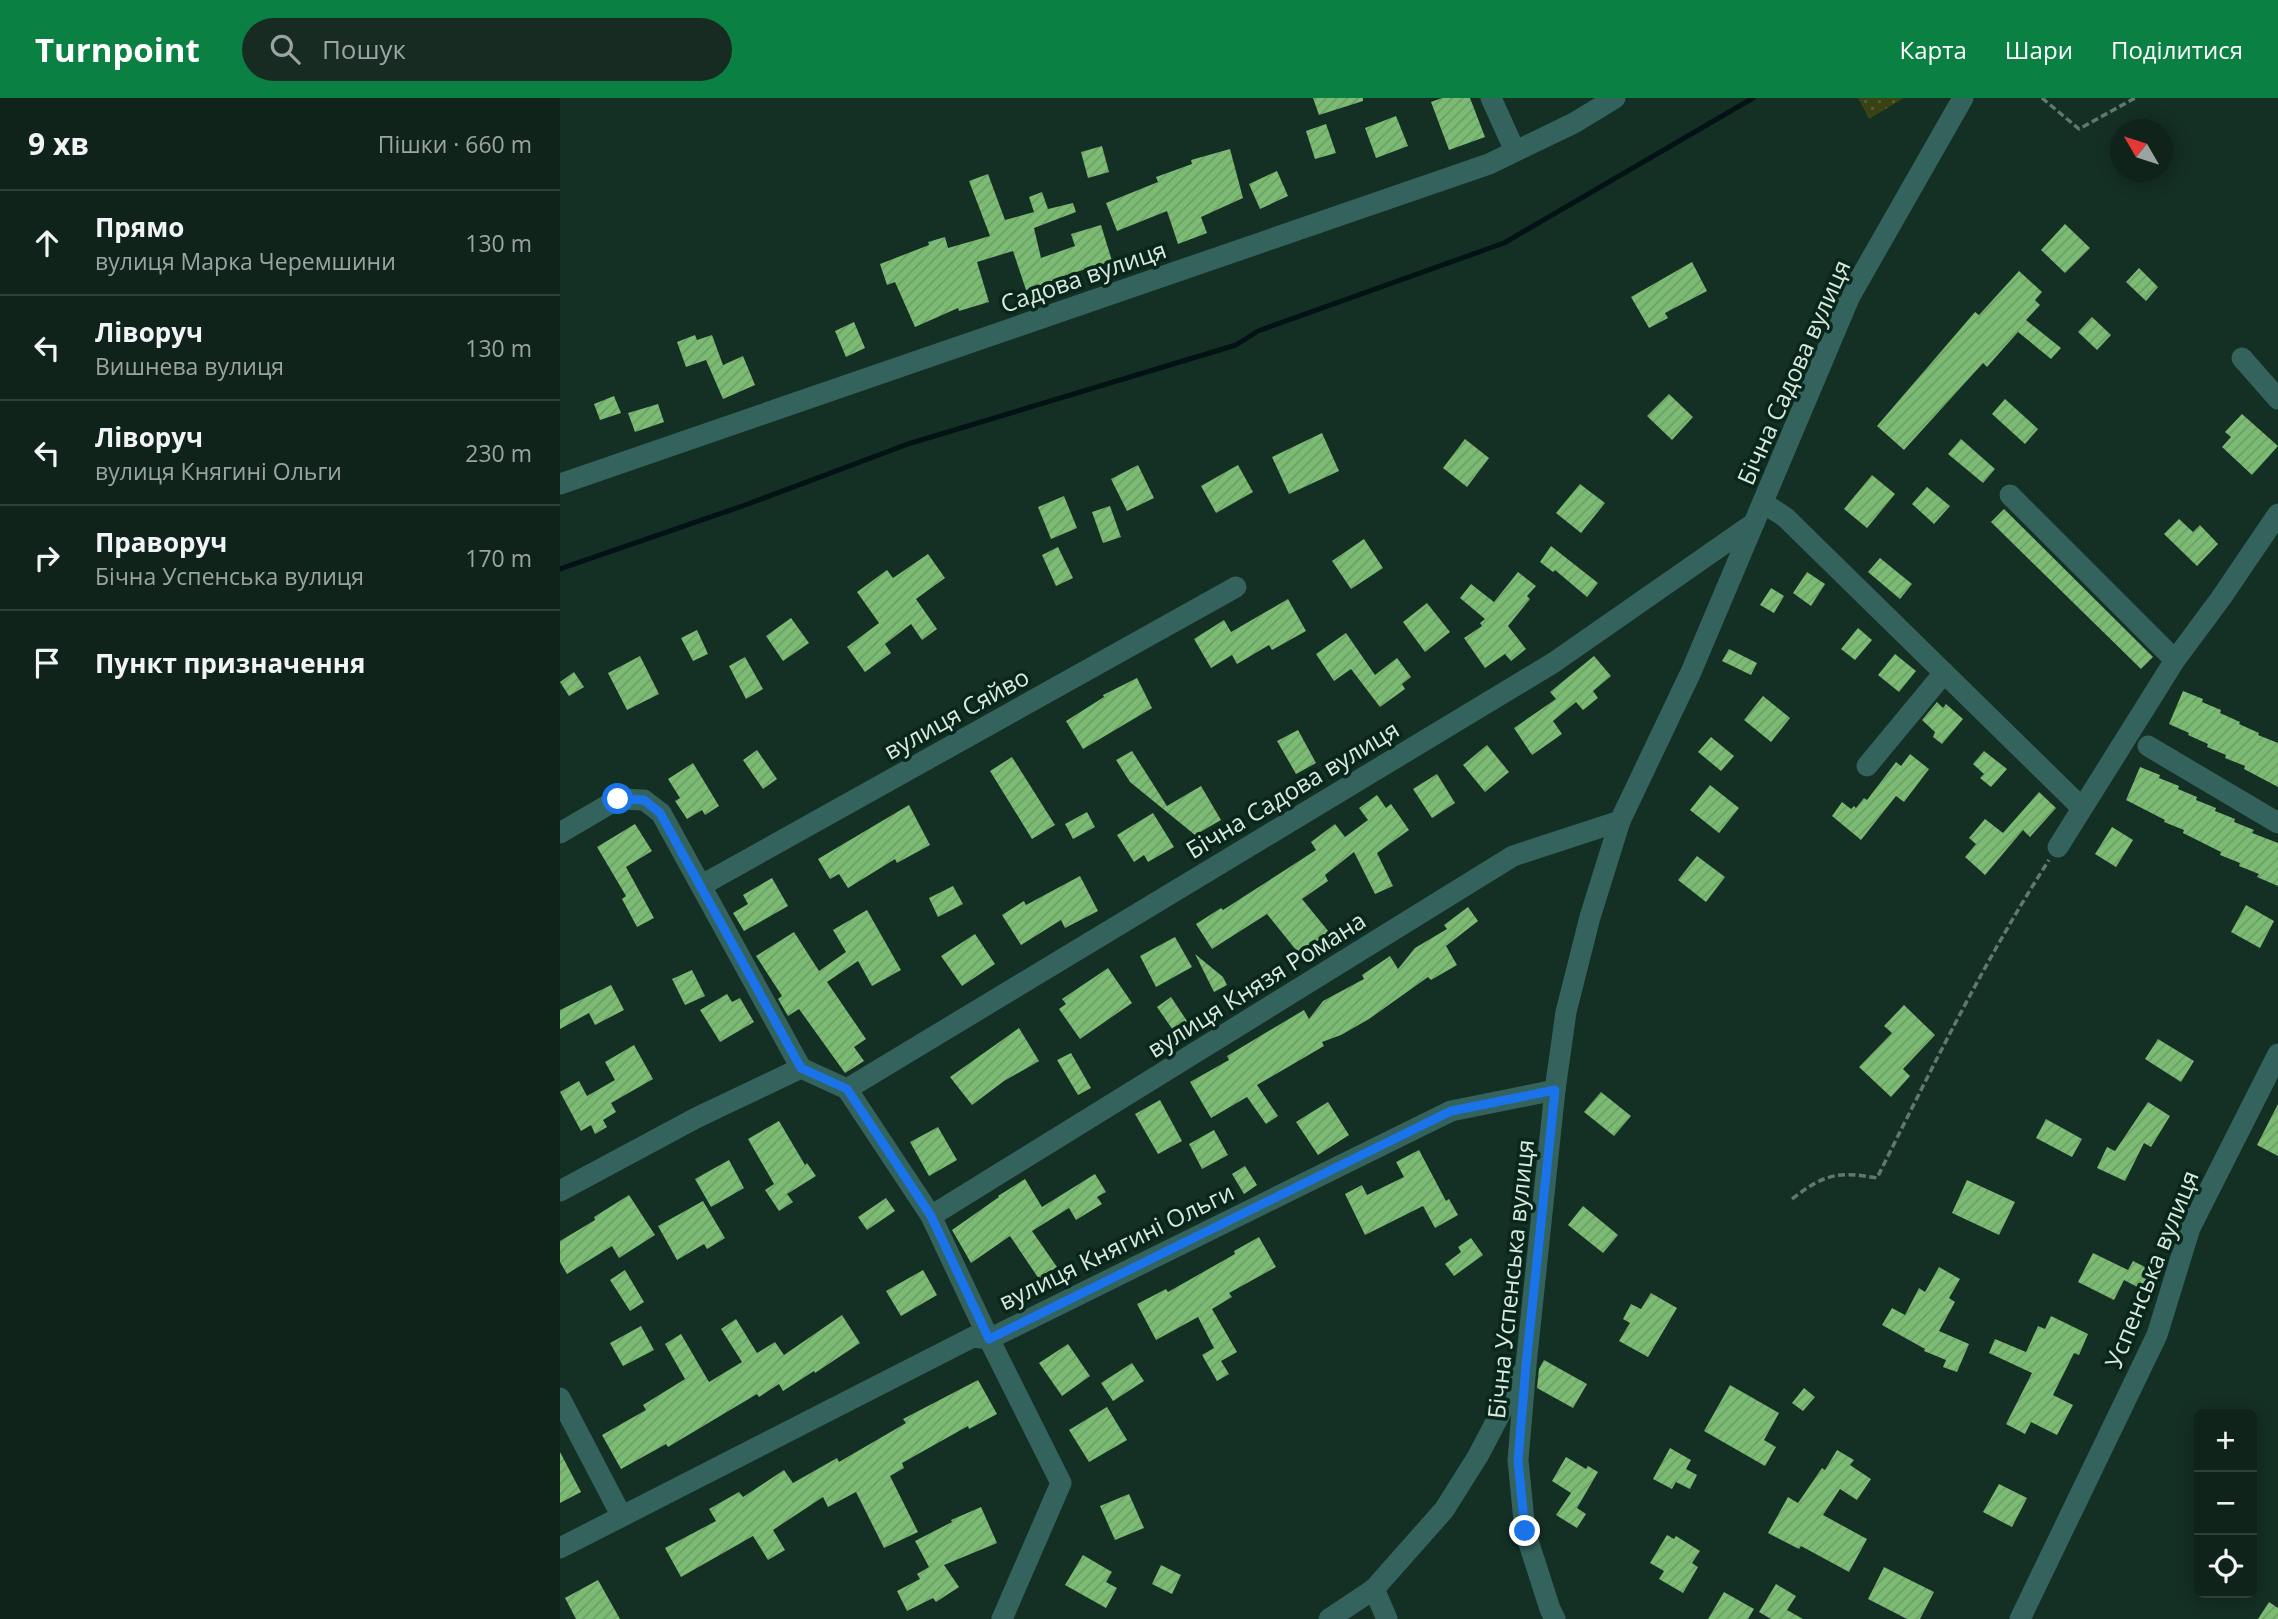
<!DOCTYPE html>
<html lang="uk">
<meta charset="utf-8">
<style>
:root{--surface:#0f231a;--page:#182b23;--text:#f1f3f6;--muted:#9ba4a2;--line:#2f4039;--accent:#0b8043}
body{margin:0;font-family:"Open Sans",sans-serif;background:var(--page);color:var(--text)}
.controls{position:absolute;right:21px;bottom:21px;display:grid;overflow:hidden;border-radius:10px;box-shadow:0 4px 18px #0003}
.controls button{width:63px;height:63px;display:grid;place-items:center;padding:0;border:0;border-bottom:2px solid var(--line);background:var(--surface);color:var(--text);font:35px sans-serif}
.compass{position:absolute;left:1550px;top:21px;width:63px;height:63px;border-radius:50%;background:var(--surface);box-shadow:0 4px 18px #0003;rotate:309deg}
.stop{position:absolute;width:21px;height:21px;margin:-16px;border:5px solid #1a73e8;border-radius:50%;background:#fff}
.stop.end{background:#1a73e8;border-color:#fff;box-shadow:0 2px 7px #0008}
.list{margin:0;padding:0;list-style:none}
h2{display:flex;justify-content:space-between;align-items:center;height:91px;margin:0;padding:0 28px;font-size:30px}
h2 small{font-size:23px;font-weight:400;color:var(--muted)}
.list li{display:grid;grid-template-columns:46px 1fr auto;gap:21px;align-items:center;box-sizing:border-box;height:105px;padding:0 28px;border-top:2px solid var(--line)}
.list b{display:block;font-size:26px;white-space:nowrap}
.list p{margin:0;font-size:23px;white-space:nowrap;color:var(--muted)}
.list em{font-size:23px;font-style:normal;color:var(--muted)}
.icon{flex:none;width:38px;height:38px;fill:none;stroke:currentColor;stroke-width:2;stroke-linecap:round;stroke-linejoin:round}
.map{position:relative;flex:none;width:1718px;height:1521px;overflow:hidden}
header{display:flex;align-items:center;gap:42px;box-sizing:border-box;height:98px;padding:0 35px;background:var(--accent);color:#fff}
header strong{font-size:33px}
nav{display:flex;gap:38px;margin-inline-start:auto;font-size:24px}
.search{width:490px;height:63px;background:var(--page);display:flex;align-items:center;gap:18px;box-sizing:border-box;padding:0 24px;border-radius:38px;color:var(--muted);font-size:26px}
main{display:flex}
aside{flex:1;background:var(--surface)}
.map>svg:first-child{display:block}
.park{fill:url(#park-dots)}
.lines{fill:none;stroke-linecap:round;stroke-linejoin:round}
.stream{stroke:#031315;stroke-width:5}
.building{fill:url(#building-hatch)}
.path{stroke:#61786d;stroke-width:3.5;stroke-dasharray:7 3.5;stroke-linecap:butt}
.minor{stroke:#33635c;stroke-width:21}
.route{stroke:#1a73e8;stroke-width:9}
.labels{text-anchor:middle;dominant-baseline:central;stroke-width:7;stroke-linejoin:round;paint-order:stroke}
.street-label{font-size:24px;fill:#d9e9e0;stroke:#09261a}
</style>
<header>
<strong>Turnpoint</strong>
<div class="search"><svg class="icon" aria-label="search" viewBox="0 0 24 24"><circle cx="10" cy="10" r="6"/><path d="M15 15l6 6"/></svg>Пошук</div>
<nav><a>Карта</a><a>Шари</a><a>Поділитися</a></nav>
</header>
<main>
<aside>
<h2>9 хв<small>Пішки · 660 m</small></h2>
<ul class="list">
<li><svg class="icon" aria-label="ahead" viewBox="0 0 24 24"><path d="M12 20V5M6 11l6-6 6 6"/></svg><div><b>Прямо</b><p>вулиця Марка Черемшини</p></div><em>130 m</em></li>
<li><svg class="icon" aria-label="left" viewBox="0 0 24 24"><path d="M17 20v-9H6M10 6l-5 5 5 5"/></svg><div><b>Ліворуч</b><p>Вишнева вулиця</p></div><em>130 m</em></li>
<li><svg class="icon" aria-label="left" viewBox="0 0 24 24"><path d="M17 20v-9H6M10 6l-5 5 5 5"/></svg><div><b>Ліворуч</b><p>вулиця Княгині Ольги</p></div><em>230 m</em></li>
<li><svg class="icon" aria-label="right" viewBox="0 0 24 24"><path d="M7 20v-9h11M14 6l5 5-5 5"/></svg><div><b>Праворуч</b><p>Бічна Успенська вулиця</p></div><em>170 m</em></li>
<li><svg class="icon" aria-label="arrive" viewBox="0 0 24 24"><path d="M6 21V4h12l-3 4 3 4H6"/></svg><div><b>Пункт призначення</b></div></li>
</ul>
</aside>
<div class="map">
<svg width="1718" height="1521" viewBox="0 0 1718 1521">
<defs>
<pattern id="park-dots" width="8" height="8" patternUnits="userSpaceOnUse" patternTransform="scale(1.75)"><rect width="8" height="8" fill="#384212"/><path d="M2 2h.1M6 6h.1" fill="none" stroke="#545d34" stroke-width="1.8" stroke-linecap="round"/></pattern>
<pattern id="building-hatch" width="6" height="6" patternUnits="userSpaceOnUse" patternTransform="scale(1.75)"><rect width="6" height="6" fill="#7cbb73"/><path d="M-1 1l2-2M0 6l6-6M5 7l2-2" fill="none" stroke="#6d9e67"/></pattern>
</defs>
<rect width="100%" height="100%" fill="#142f23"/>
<!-- park -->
<path class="park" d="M1298 0H1344L1309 21Z"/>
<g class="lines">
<!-- stream -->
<path class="stream" d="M0 471 188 406 348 346 676 247 698 233 944 145 1193 0"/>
</g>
<!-- building -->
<g class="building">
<path d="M753 0H803V3L759 17Z"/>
<path d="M882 0H910L925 39 889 52 871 4Z"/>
<path d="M836 18 848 48 816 60 805 30Z"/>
<path d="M766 26 776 55 755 61 746 33Z"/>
<path d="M542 48 549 74 528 80 521 54Z"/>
<path d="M670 51 683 100 641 119 647 135 618 146 607 113 557 133 546 105 598 84 596 79 632 66 631 62Z"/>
<path d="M717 73 728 98 700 111 689 86Z"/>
<path d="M428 76 445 122 474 114 469 99 482 94 488 111 513 105 516 114 474 130 481 160 515 148 511 136 541 127 552 163 500 179 501 180 466 192 453 153 417 164 429 204 399 213 398 210 355 229 335 184 327 187 320 166 369 147 368 144 385 139 388 150 430 138 409 83Z"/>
<path d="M1505 126 1530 150 1505 175 1481 152Z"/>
<path d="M1132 164 1147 193 1105 215 1108 220 1089 230 1071 199Z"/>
<path d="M1579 170 1598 189 1586 203 1566 184Z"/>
<path d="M1459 173 1482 194 1475 202 1480 207 1466 222 1501 250 1491 261 1458 234 1427 269 1423 265 1344 352 1317 328 1415 214 1419 217Z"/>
<path d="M1532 219 1551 237 1537 252 1518 234Z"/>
<path d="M294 224 305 250 286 259 275 233Z"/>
<path d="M135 237 137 242 152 237 163 267 183 258 195 287 163 301 146 262 126 269 117 244Z"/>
<path d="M1109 296 1133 319 1112 342 1087 318Z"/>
<path d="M54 298 61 315 40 322 34 306Z"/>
<path d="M1445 301 1478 331 1465 346 1432 316Z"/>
<path d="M98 306 104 324 75 334 68 315Z"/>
<path d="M1682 316 1718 348 1692 377 1662 349 1671 339 1665 334Z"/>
<path d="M762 335 779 373 729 396 712 359Z"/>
<path d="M905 341 929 360 907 389 883 370Z"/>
<path d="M1401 341 1435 371 1423 385 1388 356Z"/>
<path d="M578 367 594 400 567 413 551 381Z"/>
<path d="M678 367 693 394 656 415 641 388Z"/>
<path d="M1312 377 1335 396 1307 430 1284 411Z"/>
<path d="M1020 386 1045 405 1021 435 996 415Z"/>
<path d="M1367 389 1390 408 1374 426 1352 406Z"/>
<path d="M504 398 517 430 491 441 478 409Z"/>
<path d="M550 408 561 439 543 445 532 414Z"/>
<path d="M1444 411 1593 559 1581 571 1431 424Z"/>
<path d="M1619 421 1633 434 1640 427 1658 446 1637 468 1604 436Z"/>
<path d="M804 441 823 470 791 491 772 463Z"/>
<path d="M991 448 1038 485 1027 499 995 472 993 474 980 464Z"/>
<path d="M498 449 513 480 496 488 482 457Z"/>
<path d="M368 456 385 480 356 501 377 531 362 542 351 526 325 546 331 555 305 574 287 549 319 525 297 494 327 472 333 480Z"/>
<path d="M1320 460 1352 486 1340 501 1308 474Z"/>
<path d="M958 474 976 488 967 498 970 501 948 528 966 551 951 563 945 556 925 570 904 540 922 528 920 525 925 521 900 500 911 486 934 504Z"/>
<path d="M1247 474 1265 486 1251 508 1233 495Z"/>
<path d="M1211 490 1224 498 1214 515 1200 507Z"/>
<path d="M728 501 746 533 712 552 709 547 677 566 672 557 651 570 634 541 664 522 671 534Z"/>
<path d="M867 505 890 534 865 554 843 524Z"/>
<path d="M231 520 249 545 223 563 206 538Z"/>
<path d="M1298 530 1312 542 1295 562 1281 551Z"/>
<path d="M137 532 148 556 133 563 121 540Z"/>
<path d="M786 535 815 577 837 560 851 579 842 586 845 591 820 609 791 571 774 583 756 556Z"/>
<path d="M1169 551 1197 565 1191 577 1162 563Z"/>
<path d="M1335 556 1356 573 1339 594 1318 577Z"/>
<path d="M80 558 99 596 67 612 48 575Z"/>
<path d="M1034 558 1051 578 1033 593 1038 600 1023 612 1016 604 993 623 1002 636 972 657 954 630 996 601 990 594Z"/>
<path d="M185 559 203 591 186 601 169 568Z"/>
<path d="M14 574 24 589 9 598 0 584Z"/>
<path d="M577 580 592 610 523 651 506 623 544 599 543 597Z"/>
<path d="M1623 593 1643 601 1642 604 1661 612 1660 615 1680 624 1679 626 1699 635 1698 637 1718 645V689L1684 671 1685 668 1665 660 1666 657 1647 649 1648 646 1628 637 1629 635 1609 626Z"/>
<path d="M1203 598 1230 620 1211 644 1184 622Z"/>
<path d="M1377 604 1383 610 1386 606 1403 621 1382 646 1373 639 1375 634 1362 622Z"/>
<path d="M738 632 756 665 736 676 717 643Z"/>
<path d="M1151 639 1174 658 1161 673 1138 654Z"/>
<path d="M927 647 949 674 925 694 903 667Z"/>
<path d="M197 652 217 681 203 691 183 662Z"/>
<path d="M572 653 607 708 641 688 661 722 635 737 570 684 556 662Z"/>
<path d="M1424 653 1447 671 1431 689 1420 680 1424 676 1413 666Z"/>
<path d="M1350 656 1369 671 1344 704 1336 698 1301 742 1272 718 1282 704 1291 711 1294 708 1296 710 1304 700 1307 702 1336 664 1341 668Z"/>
<path d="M452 659 495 727 472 741 430 673Z"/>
<path d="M133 665 159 708 145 717 142 712 127 721 115 703 120 700 108 681Z"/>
<path d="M1580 669 1600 677 1599 680 1619 688 1618 691 1637 699 1636 702 1656 710 1655 713 1675 721 1674 724 1694 732 1692 735 1718 745V788L1697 779 1699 776 1679 768 1680 765 1660 757 1661 754 1623 735 1624 732 1604 724 1605 722 1566 702Z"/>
<path d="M877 676 895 705 872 720 853 691Z"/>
<path d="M1150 687 1179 710 1159 735 1130 712Z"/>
<path d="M1479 694 1496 710 1470 739 1463 732 1425 777 1405 759 1416 746 1409 740 1425 721 1443 735Z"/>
<path d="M817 697 826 710 831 706 849 732 817 755 833 788 815 796 794 754 765 777 768 783 742 801 769 834 740 857 707 816 652 851 636 826 661 810 663 812 756 752 751 744 775 726 785 739 808 722 799 710Z"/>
<path d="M349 707 370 747 337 765 335 761 288 790 279 776 270 781 258 761Z"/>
<path d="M527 714 535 729 513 741 505 726Z"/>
<path d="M593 715 614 749 588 764 584 757 574 764 557 737Z"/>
<path d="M75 726 92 753 66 769 94 820 77 829 62 801 66 798 37 749Z"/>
<path d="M1552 729 1573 742 1556 769 1535 756Z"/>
<path d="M1137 758 1165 779 1146 804 1118 782Z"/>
<path d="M520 778 538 813 505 830 501 822 461 847 442 817 464 803 466 807Z"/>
<path d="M212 780 228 808 184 833 173 815 188 806 183 797Z"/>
<path d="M393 788 403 806 378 819 369 800Z"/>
<path d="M1686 807 1714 823 1700 850 1671 834Z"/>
<path d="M908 809 918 823 886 848 897 867 871 882 868 879 809 921 781 937 762 944 764 948 697 987 718 1018 706 1026 687 999 651 1020 630 984 669 962 667 958 744 912 749 921 763 903 804 881 802 877 830 858 838 871 855 850 887 831 884 827Z"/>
<path d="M307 812 341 872 312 888 298 863 267 884 306 941 294 949 304 963 285 975 239 911 228 918 218 901 222 898 196 858 234 834 259 873 286 854 273 832Z"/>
<path d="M415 836 435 866 402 888 381 858Z"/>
<path d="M615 839 632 869 596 889 580 858Z"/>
<path d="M635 856 663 879 667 887 654 894Z"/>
<path d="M548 870 572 905 520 941 499 911 506 906 502 901Z"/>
<path d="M132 872 145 898 125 907 112 881Z"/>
<path d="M51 887 64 912 35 927 29 915 0 931V912Z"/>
<path d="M167 896 172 904 180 900 194 924 160 944 140 912Z"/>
<path d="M611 899 629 926 615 935 597 909Z"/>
<path d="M1344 907 1375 937 1343 971 1350 978 1331 999 1299 969 1332 935 1324 928Z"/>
<path d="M459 930 479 963 444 983 412 1007 390 979Z"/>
<path d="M1598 941 1634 963 1621 984 1585 961Z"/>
<path d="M74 947 93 981 51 1005 56 1014 43 1022 47 1029 35 1036 31 1027 21 1033 0 994 19 983 27 998 55 982 45 964Z"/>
<path d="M511 955 531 990 518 997 497 962Z"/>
<path d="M1041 994 1071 1018 1054 1038 1024 1014Z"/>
<path d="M600 1002 622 1043 598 1056 575 1016Z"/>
<path d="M768 1004 789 1037 758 1057 736 1024Z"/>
<path d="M1588 1004 1610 1018 1591 1049 1584 1045 1565 1083 1537 1070 1547 1049 1555 1053Z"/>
<path d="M1718 1006V1058L1697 1047Z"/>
<path d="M1486 1021 1522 1041 1512 1059 1476 1040Z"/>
<path d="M219 1023 245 1067 247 1065 256 1078 227 1096 233 1104 219 1113 205 1092 214 1086 188 1041Z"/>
<path d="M378 1029 397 1062 369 1078 350 1044Z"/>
<path d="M654 1032 668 1057 642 1071 629 1046Z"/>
<path d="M859 1052 886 1103 889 1101 898 1117 875 1130 863 1108 805 1137 785 1096 802 1087 807 1097 844 1079 836 1064Z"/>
<path d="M169 1062 184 1090 151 1109 135 1081Z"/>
<path d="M685 1068 697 1087 684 1096 672 1076Z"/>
<path d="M535 1076 546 1094 537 1099 542 1106 516 1122 509 1110 472 1133 497 1169 479 1181 450 1138 411 1165 392 1132 439 1099 438 1098 465 1081 482 1109Z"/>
<path d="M1407 1082 1455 1104 1439 1137 1392 1115Z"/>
<path d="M69 1097 95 1137 59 1160 52 1148 7 1176 0 1164V1143L35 1122 34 1119Z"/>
<path d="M326 1100 335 1113 307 1132 298 1119Z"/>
<path d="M143 1103 165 1140 147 1151 144 1146 117 1162 98 1128Z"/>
<path d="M1023 1108 1058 1137 1043 1155 1008 1127Z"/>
<path d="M699 1139 716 1169 669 1195 672 1199 652 1211 677 1254 661 1263 669 1276 657 1283 642 1257 654 1250 638 1219 596 1242 577 1206 606 1191 608 1194 675 1156 674 1153Z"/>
<path d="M911 1140 923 1157 894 1178 885 1166 901 1154 898 1149Z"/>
<path d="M1533 1155 1568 1172 1573 1163 1593 1173 1583 1192 1564 1182 1554 1202 1518 1184Z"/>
<path d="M1379 1169 1400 1181 1389 1200 1395 1204 1379 1233 1409 1246 1397 1274 1383 1269 1386 1262 1364 1253 1365 1251 1322 1227 1332 1210 1345 1217 1359 1190 1365 1194Z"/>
<path d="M65 1172 84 1204 70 1213 50 1182Z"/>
<path d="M363 1172 377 1197 341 1218 326 1193Z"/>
<path d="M1091 1195 1117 1210 1088 1259 1059 1243 1070 1225 1063 1221 1071 1206 1081 1211Z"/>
<path d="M282 1217 300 1245 255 1275 254 1273 223 1293 219 1286 199 1299 197 1296 108 1349 106 1346 61 1371 42 1337 86 1312 83 1307 125 1281 105 1246 121 1236 149 1284 182 1264 161 1231 176 1221 197 1255 215 1244 224 1257Z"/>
<path d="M1491 1218 1528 1236 1519 1257 1514 1255 1493 1297 1513 1307 1497 1337 1471 1324 1465 1336 1446 1326 1472 1275 1429 1255 1435 1241 1466 1254 1478 1228 1485 1231Z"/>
<path d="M81 1228 94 1252 63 1268 50 1245Z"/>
<path d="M508 1246 530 1278 502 1298 479 1265Z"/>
<path d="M984 1262 1027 1286 1013 1310 977 1290 979 1271Z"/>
<path d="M572 1265 584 1283 553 1303 541 1285Z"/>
<path d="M418 1282 437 1316 409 1331 408 1328 342 1365 344 1370 330 1378 358 1434 324 1450 296 1394 268 1409 263 1399 213 1432 225 1452 208 1462 193 1438 121 1479 105 1450 156 1423 149 1411 179 1394 183 1399 224 1372 233 1385 277 1360 279 1364 346 1325 343 1321Z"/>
<path d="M1170 1287 1219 1315 1204 1342 1216 1349 1205 1368 1144 1333Z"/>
<path d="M1244 1290 1255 1299 1243 1313 1232 1305Z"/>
<path d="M547 1309 567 1342 529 1364 509 1332Z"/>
<path d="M1110 1350 1131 1362 1126 1371 1137 1377 1130 1391 1116 1384 1112 1391 1093 1381Z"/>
<path d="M1277 1352 1294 1362 1290 1367 1311 1381 1297 1402 1280 1391 1263 1417 1307 1441 1289 1474 1241 1448 1239 1451 1208 1435 1228 1399 1238 1405 1262 1370 1265 1372Z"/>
<path d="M0 1354 21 1394 0 1405Z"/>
<path d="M1006 1359 1026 1371 1028 1368 1038 1374 1017 1410 1026 1416 1017 1430 996 1417 1011 1395 992 1383Z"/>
<path d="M1439 1386 1467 1400 1452 1429 1423 1414Z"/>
<path d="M569 1396 584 1430 555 1442 540 1408Z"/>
<path d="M421 1409 437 1445 384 1467 399 1489 376 1504 373 1500 347 1513 337 1493 360 1481 357 1476 369 1469 355 1443 392 1424 391 1422Z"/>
<path d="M1107 1437 1114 1441 1116 1438 1140 1453 1132 1465 1138 1469 1123 1495 1099 1481 1104 1473 1090 1465Z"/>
<path d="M523 1457 552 1474 546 1484 557 1490 546 1510 505 1487Z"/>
<path d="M601 1467 621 1477 612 1496 592 1486Z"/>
<path d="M1324 1469 1374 1494 1360 1521H1347L1308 1501Z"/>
<path d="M38 1482 60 1521H16L5 1500Z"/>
<path d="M1216 1486 1236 1498 1227 1512 1243 1521H1211L1199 1514Z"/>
<path d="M1164 1494 1194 1511 1188 1521H1148Z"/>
<path d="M1709 1504 1718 1510V1521H1698Z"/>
</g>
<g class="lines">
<!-- path -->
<g class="path">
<path d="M1482 0 1519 31 1575 0"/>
<path d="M1232 1101C1264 1076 1278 1073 1317 1080 1371 972 1424 863 1489 762"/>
</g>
<!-- minor -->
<g class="minor">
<path d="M931 0 955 53"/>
<path d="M1682 260 1718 301"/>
<path d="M0 386 929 66 1014 25 1055 0"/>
<path d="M1450 397 1615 562"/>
<path d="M1203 405 1225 419 1522 710"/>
<path d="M1588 648 1718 725"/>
<path d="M1307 668 1384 575"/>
<path d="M0 735 58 701 84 702 101 715 241 970"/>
<path d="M1498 749 1615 562 1661 500 1718 416"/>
<path d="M142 787 676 489"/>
<path d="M241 970 287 991 371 1118 429 1241 501 1385 442 1521"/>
<path d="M287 991 993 565 1194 425"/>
<path d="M0 1093 136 1020 241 970"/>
<path d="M371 1118 953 758 1060 723"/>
<path d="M0 1300 61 1417"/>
<path d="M0 1450 413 1239 429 1241 891 1013 995 992"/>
<path d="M814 1491 827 1521"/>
<path d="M769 1521 814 1491 884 1412 918 1358 961 1276"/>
<path d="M995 1521 990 1511 965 1433 958 1362 966 1267 995 992 1006 914 1030 819 1060 723 1131 574 1290 198 1403 0"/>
<path d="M1460 1521 1597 1237 1630 1130 1718 956"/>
</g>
</g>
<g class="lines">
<!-- route -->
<path class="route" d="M58 701 84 702 100 715 241 970 287 991 371 1118 429 1241 891 1013 995 992 966 1267 958 1362 965 1433"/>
</g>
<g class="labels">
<!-- street labels -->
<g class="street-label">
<text transform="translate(523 178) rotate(-19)">Садова вулиця</text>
<text transform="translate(1233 274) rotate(-66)">Бічна Садова вулиця</text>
<text transform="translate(396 615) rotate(-29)">вулиця Сяйво</text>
<text transform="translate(732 691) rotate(-31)">Бічна Садова вулиця</text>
<text transform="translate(696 886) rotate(-32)">вулиця Князя Романа</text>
<text transform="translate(556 1148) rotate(-26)">вулиця Княгині Ольги</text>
<text transform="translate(1591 1171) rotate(-68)">Успенська вулиця</text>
<text transform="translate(950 1181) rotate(-84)">Бічна Успенська вулиця</text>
</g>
</g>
</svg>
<div class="controls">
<button>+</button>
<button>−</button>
<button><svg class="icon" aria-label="locate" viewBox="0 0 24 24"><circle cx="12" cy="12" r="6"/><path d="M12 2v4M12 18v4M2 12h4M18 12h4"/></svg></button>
</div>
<svg class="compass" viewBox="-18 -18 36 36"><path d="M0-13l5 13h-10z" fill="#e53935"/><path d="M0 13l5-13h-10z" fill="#9ba4a2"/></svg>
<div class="stop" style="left:58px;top:701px"></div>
<div class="stop end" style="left:965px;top:1433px"></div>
</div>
</main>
